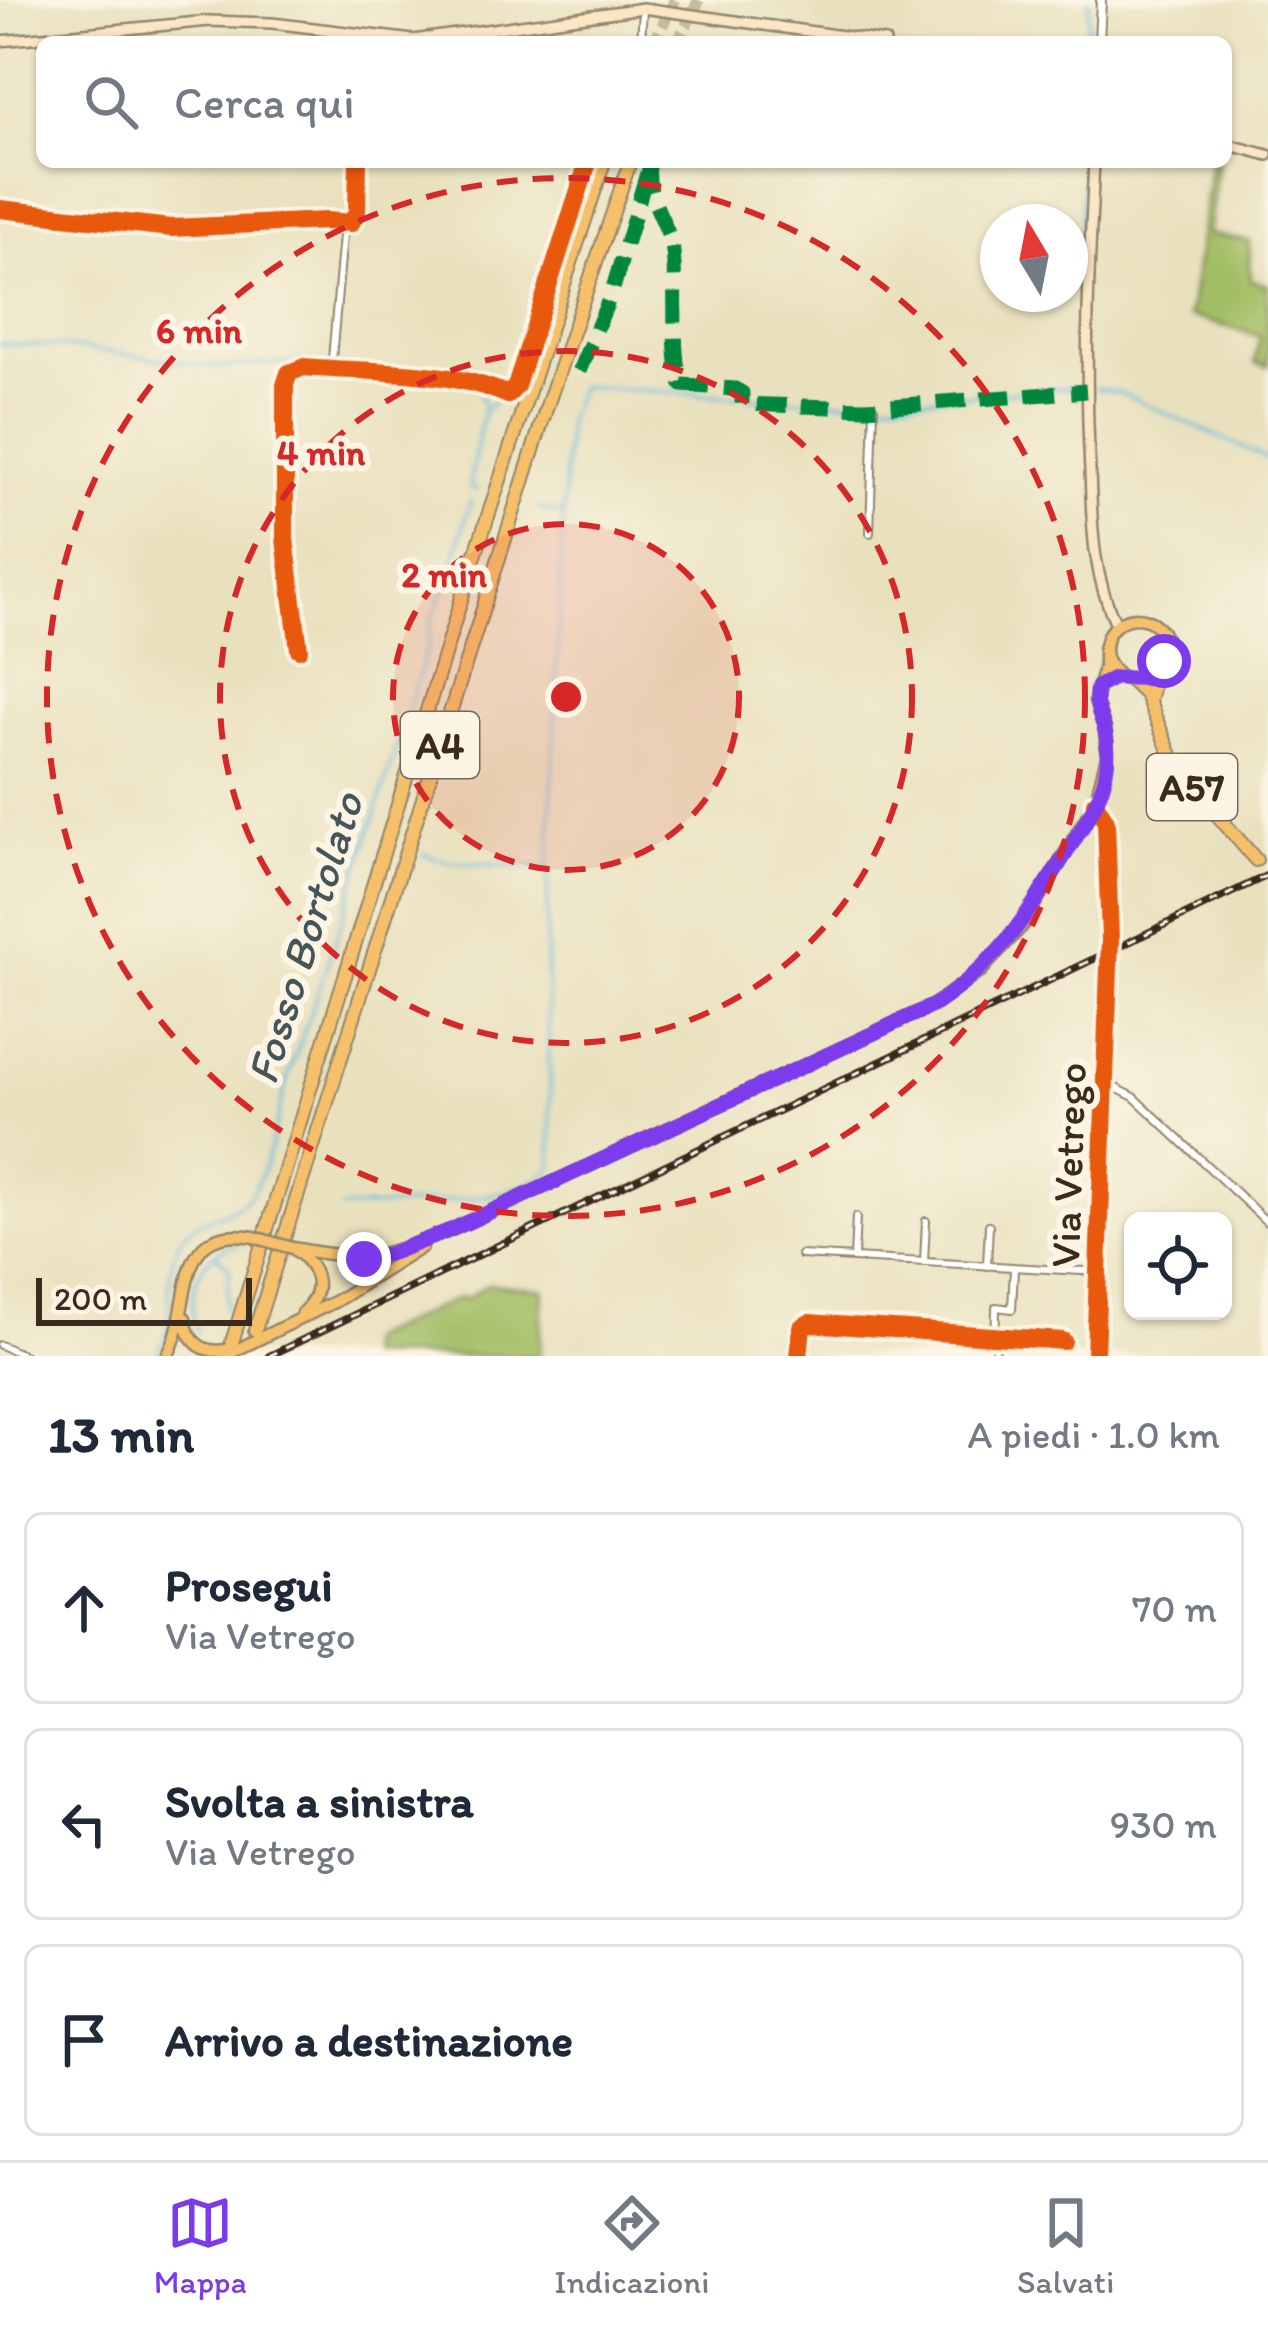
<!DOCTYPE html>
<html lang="it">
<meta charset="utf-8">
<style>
:root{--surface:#fff;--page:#f6f6f7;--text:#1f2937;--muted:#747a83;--line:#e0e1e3;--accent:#7c3aed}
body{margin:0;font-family:Itim,sans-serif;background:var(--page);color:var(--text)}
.controls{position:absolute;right:36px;bottom:36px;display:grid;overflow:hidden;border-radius:18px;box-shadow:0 3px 9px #0004}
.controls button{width:108px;height:108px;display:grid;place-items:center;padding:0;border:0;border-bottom:3px solid var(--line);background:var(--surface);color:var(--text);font:60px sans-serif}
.compass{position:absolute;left:980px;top:204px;width:108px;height:108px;border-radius:50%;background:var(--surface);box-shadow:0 3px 9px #0004;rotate:350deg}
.scale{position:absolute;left:36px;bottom:30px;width:216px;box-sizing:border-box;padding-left:12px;border:6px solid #3b2a1e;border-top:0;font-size:33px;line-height:42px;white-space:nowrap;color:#3b2a1e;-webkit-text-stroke:9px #fcf5e5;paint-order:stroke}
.stop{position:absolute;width:36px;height:36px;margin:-27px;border:9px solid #7c3aed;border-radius:50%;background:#fff}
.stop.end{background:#7c3aed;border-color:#fff;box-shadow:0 3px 12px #0008}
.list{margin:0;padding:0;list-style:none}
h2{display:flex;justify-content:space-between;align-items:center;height:156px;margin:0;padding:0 48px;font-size:51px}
h2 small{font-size:39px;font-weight:400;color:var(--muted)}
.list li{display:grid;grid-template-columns:78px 1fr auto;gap:36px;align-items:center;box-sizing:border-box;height:192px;margin:0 24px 24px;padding:0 24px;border:3px solid var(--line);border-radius:18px}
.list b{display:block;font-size:45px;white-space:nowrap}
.list p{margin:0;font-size:39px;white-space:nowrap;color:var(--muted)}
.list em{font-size:39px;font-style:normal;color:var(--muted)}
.icon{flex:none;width:66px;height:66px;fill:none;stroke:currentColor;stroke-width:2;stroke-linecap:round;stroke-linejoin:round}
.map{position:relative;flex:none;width:1268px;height:1356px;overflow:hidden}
.search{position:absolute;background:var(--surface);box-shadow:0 3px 9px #0004;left:36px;right:36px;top:36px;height:132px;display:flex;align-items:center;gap:30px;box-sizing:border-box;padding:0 42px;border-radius:18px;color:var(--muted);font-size:45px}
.sheet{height:804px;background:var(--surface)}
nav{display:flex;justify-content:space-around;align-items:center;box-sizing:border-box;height:168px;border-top:3px solid var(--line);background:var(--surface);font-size:33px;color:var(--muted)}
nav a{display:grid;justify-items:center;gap:6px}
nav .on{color:var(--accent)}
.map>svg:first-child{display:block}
.green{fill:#a2be65;stroke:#6e7442;stroke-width:3}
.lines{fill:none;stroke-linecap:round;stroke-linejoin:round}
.stream{stroke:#61bade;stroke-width:3}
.minor-tunnel{stroke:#c6bc9d;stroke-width:6;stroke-dasharray:6 3;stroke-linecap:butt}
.motorway-tunnel{stroke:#c6bc9d;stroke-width:12;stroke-dasharray:12 6;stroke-linecap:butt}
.minor-casing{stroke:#92866e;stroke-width:10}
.tertiary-casing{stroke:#92866e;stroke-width:12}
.secondary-casing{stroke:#92866e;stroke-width:14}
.primary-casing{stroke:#92866e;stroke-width:15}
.motorway-casing{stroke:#92866e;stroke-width:16}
.minor{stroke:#fff;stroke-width:6}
.tertiary{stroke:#fff;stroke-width:8}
.secondary{stroke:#fbe6c4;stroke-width:9}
.primary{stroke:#f6c06b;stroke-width:10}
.motorway{stroke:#f6c06b;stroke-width:12}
.rail-casing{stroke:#3b2a1e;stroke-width:8}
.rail{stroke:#fcf5e5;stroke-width:3;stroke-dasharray:9;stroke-linecap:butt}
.primary-bridge-casing{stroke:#92866e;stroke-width:15;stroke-linecap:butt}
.primary-bridge{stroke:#f6c06b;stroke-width:10}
.quiet{stroke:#00873e;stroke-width:15;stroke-dasharray:30 15;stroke-linecap:butt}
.cycleway-casing{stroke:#fcf5e5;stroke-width:26}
.cycleway{stroke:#e8590c;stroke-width:18}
.route{stroke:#7c3aed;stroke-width:15}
.ring{fill:none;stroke:#d62828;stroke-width:6;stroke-dasharray:21 15}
.labels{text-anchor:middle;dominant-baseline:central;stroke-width:12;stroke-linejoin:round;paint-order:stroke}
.shield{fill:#fcf5e5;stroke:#75675a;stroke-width:3}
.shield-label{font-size:39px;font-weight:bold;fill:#3b2a1e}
.street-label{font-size:42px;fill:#3b2a1e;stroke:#fcf5e5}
.water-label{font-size:45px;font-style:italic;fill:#465558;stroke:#fcf5e5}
.centre{fill:#d62828;stroke:#fcf5e5;stroke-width:6}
.ring-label{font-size:36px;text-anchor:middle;font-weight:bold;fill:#d62828;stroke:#fcf5e5;stroke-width:12;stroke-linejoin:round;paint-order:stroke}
</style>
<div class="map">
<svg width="1268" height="1356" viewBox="0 0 1268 1356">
<rect width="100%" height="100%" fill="#fcf5e5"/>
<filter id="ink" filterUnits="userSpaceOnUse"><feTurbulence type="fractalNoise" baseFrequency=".00833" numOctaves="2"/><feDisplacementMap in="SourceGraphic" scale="24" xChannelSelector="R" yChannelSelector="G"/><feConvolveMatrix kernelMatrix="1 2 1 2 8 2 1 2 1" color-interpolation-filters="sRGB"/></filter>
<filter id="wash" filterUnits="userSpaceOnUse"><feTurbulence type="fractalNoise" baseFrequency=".004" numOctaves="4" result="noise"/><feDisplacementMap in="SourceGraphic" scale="48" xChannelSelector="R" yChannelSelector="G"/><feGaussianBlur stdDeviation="2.7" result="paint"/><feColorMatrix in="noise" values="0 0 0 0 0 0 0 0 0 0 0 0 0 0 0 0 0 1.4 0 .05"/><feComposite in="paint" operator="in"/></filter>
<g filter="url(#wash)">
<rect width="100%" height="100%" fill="#e9e1bd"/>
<!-- green -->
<g class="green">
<path d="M1211 162H1218L1208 234 1249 241 1251 280 1268 285V366L1255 363 1260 336 1189 316Z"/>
<path d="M488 1284 543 1289 539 1356H366V1340L461 1297 466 1299Z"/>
</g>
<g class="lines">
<!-- stream -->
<g class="stream">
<path d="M634 42 636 37"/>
<path d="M1087 42 1089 0"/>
<path d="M1077 281 1084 162"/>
<path d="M0 344 61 346 220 367 294 362 356 367"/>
<path d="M443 375 475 380"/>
<path d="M1096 388 1121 393 1268 459"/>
<path d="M506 390 577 187"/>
<path d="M747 398 871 402 1078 387"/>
<path d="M487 408 498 397"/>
<path d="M477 490 471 488 470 481 484 408 479 388"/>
<path d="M539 509 563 514 567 420 580 386 738 397"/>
<path d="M423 854 449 862 545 868"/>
<path d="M341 1209C385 1205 531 1204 552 1166L546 939 563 514"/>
<path d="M215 1254 230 1269 225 1310"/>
<path d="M197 1331C183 1293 200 1249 241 1244"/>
<path d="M30 1352 44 1356"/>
<path d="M156 1356C179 1322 160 1276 180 1241 197 1211 236 1219 253 1191 274 1154 277 1108 291 1068 341 931 383 789 427 649L430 624 449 577 471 500"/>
</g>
</g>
</g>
<g filter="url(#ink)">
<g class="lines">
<!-- minor-tunnel -->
<path class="minor-tunnel" d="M1110 977V940"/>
<!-- motorway-tunnel -->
<g class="motorway-tunnel">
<path d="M654 42 675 0"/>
<path d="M678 42 699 0"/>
</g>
<defs>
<g id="minor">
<path d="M641 42 643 8"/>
<path d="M0 209 171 228 327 221 351 223 357 212 358 162"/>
<path d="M331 370 344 224"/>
<path d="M870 533 874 408"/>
<path d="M299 649 285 539V385L289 373 304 367C369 373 448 368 508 395L516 386 588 162"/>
<path d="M1095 803 1106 821 1110 940"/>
<path d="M1108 1084 1134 1097 1268 1223"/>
<path d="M801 1255 1100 1272"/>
<path d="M854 1257 856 1217"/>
<path d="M924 1262 926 1221"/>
<path d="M987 1266 989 1225"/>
<path d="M0 1345 26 1356"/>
<path d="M799 1356 802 1327 809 1323 1063 1341"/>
<path d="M995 1356 996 1307 1012 1309 1014 1268"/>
<path d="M1095 1356 1110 977"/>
</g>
<path id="tertiary" d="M1099 42 1101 0"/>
<g id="secondary">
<path d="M0 41 209 21 272 23 413 40 643 8 885 42"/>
<path d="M1226 144 1268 155"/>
<path d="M1094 162C1089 265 1084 367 1090 470 1092 524 1092 574 1116 624"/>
</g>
<g id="primary">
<circle cx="1136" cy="649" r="31"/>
<path d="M292 1248C371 1262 376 1259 451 1230L934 1005 981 971 1021 927 1095 803 1107 756 1105 729 1095 701 1104 667V648"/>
<path d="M295 1250C319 1267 326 1292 302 1313"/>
<path d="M185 1318C188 1344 205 1355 230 1349"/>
<path d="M167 1356C195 1309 169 1222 254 1237"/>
<path d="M224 1356 336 1301 422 1247"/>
</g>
<g id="motorway">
<path d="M1129 679 1146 695 1176 767 1256 860"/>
<path d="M1149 701 1156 672"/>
<path d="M255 1330 547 406 630 162"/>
<path d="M232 1342 471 568 604 162"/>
</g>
</defs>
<!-- minor casing -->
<use href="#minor" class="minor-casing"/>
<!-- tertiary casing -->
<use href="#tertiary" class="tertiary-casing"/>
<!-- secondary casing -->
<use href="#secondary" class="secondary-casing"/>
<!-- primary casing -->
<use href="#primary" class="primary-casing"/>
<!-- motorway casing -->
<use href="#motorway" class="motorway-casing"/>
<!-- minor -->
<use href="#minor" class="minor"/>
<!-- tertiary -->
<use href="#tertiary" class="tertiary"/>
<!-- secondary -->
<use href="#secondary" class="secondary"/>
<!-- primary -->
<use href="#primary" class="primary"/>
<!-- motorway -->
<use href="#motorway" class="motorway"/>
<defs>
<path id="rail" d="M269 1356 1268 875"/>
</defs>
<!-- rail casing -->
<use href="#rail" class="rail-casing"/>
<!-- rail -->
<use href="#rail" class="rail"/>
<defs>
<path id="primary-bridge" d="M254 1237 292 1248"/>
</defs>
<!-- primary-bridge casing -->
<use href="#primary-bridge" class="primary-bridge-casing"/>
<!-- primary-bridge -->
<use href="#primary-bridge" class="primary-bridge"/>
<!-- quiet -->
<g class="quiet">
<path d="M642 39 644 42"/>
<path d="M650 162C642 194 669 222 673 252 677 288 671 357 682 385L735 389 742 393V404L866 408 1086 391"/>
<path d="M579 371 612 292 647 173"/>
</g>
<defs>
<g id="cycleway">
<path d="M0 209 171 228 327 221 351 223 357 212 358 162"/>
<path d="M299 649 285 539V385L289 373 304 367C369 373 448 368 508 395L516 386 588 162"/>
<path d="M799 1356 802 1327 809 1323 1063 1341"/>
<path d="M1095 1356 1110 940 1106 821 1095 803"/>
</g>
</defs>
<!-- cycleway casing -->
<use href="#cycleway" class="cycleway-casing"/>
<!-- cycleway -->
<use href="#cycleway" class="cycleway"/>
</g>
</g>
<g class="lines" filter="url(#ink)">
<!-- route -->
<path class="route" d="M364 1259 392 1253 451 1230 934 1005C996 965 1029 913 1067 852 1081 829 1099 804 1105 777 1108 763 1109 745 1105 731 1101 715 1093 704 1097 687L1114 678H1146L1164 661"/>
</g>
<!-- distance rings -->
<circle cx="566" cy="697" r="173" fill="#d62828" fill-opacity=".12"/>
<g class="ring">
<circle cx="566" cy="697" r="173"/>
<circle cx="566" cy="697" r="346"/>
<circle cx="566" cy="697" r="519"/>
</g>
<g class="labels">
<!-- shield labels -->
<g class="shield">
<rect x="401" y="712" width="78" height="66" rx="9"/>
<rect x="1147" y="754" width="90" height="66" rx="9"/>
</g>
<g class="shield-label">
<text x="440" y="745">A4</text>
<text x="1192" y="787">A57</text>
</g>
<!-- street labels -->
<g class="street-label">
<text transform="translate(1068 1165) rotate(-88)">Via Vetrego</text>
</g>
<!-- water labels -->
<g class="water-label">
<text transform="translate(304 938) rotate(-73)">Fosso Bortolato</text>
</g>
</g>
<circle cx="566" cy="697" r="18" class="centre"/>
<g class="ring-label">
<text x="199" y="343">6 min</text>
<text x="321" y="465">4 min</text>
<text x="444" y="587">2 min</text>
</g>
</svg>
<div class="controls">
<button><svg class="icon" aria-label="locate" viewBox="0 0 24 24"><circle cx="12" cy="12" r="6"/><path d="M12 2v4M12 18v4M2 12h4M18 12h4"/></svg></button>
</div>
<svg class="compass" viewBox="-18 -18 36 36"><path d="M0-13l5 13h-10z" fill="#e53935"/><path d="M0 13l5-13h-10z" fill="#747a83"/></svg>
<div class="scale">200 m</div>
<div class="stop" style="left:1164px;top:661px"></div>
<div class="stop end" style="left:364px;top:1259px"></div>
<div class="search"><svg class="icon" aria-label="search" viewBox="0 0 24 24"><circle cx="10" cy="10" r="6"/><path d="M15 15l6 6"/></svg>Cerca qui</div>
</div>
<section class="sheet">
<h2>13 min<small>A piedi · 1.0 km</small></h2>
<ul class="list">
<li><svg class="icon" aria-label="ahead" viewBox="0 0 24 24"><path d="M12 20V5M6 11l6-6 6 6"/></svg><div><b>Prosegui</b><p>Via Vetrego</p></div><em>70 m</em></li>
<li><svg class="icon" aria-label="left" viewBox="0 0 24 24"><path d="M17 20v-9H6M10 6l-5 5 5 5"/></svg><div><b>Svolta a sinistra</b><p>Via Vetrego</p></div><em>930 m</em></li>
<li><svg class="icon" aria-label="arrive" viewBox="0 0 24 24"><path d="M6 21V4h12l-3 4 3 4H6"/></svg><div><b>Arrivo a destinazione</b></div></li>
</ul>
</section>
<nav>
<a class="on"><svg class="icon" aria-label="map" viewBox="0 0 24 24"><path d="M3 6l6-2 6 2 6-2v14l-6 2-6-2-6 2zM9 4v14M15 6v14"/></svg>Mappa</a>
<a><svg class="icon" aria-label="directions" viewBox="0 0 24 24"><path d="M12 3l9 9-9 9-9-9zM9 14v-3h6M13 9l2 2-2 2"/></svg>Indicazioni</a>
<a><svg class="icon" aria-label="saved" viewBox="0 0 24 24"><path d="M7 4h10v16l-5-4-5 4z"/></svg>Salvati</a>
</nav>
